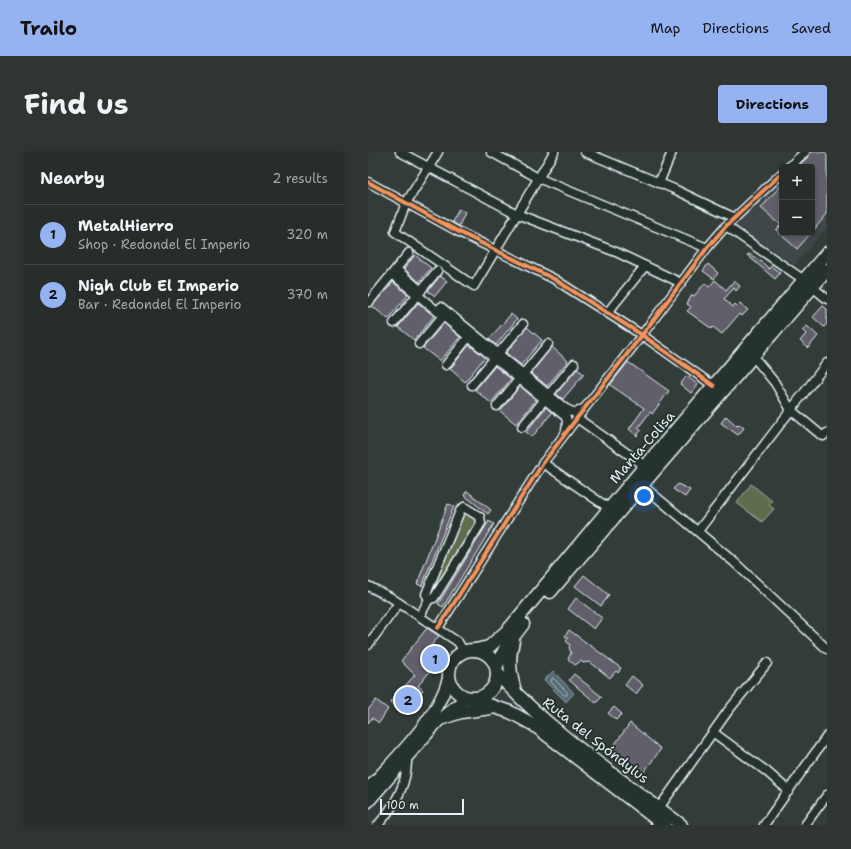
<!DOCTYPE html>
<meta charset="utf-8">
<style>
:root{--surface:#262d2b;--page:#2e3533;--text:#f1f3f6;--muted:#a4a8a9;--line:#424947;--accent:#95b2f1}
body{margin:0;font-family:"Shantell Sans",sans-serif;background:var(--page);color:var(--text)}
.controls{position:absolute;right:12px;top:12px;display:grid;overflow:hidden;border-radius:4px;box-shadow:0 2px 6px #0003}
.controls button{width:36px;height:36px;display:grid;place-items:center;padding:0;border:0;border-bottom:1px solid var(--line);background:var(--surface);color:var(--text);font:20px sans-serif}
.scale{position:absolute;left:12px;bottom:10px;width:84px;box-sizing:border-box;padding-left:4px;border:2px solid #e8f1f8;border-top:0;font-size:11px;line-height:14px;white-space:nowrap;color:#e8f1f8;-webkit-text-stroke:3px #26332d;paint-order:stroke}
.you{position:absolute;left:276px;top:344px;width:14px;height:14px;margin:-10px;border:3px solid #fff;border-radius:50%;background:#1a73e8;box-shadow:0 0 0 6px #1a73e833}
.badge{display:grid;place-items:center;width:26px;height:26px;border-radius:50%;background:var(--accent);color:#111;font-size:13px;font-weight:700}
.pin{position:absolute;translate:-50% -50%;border:2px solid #fff;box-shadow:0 1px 4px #0006}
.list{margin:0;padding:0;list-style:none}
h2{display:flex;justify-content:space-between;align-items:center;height:52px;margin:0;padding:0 16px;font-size:17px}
h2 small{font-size:13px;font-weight:400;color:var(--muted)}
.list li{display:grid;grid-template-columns:26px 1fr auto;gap:12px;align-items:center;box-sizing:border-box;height:60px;padding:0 16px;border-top:1px solid var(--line)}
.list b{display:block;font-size:15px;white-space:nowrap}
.list p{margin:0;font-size:13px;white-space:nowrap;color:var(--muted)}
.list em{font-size:13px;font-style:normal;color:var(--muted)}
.map{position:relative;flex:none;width:459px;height:673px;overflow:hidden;border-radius:4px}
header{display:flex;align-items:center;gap:24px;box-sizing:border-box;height:56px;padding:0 20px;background:var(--accent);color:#111}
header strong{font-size:19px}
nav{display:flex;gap:22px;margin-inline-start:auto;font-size:14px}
.intro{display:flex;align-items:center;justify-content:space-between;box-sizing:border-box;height:96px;padding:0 24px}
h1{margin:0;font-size:28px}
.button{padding:10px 18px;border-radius:4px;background:var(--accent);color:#111;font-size:14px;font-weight:700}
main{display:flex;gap:24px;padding:0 24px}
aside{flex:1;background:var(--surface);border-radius:4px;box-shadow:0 2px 6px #0003}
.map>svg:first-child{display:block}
.built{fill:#404648}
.green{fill:#5f6d4e;stroke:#a4afa3}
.water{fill:#556b73;stroke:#90a1a8}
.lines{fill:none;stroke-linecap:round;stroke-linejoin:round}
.shore{stroke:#adbbc3;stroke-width:1}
.building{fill:#605e6a;stroke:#e8f1f8}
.minor-casing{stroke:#e8f1f8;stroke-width:11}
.major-casing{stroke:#e8f1f8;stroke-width:14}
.highway-casing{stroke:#e8f1f8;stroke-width:15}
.minor{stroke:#26332d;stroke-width:8}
.major{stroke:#26332d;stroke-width:11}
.highway{stroke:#26332d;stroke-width:12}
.cycleway-casing{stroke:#26332d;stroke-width:6}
.cycleway{stroke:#f8935d;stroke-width:4}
.labels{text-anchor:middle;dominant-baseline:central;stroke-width:3.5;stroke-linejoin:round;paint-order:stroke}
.street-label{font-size:14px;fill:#e8f1f8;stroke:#26332d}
</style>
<header>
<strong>Trailo</strong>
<nav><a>Map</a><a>Directions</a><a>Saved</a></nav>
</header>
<div class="intro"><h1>Find us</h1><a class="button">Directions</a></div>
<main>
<aside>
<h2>Nearby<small>2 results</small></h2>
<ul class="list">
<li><span class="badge">1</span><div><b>MetalHierro</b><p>Shop · Redondel El Imperio</p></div><em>320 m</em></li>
<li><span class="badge">2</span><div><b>Nigh Club El Imperio</b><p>Bar · Redondel El Imperio</p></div><em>370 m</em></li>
</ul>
</aside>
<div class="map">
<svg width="459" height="673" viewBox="0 0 459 673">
<rect width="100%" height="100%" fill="#323c39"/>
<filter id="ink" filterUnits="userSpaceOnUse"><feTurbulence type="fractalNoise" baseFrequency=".025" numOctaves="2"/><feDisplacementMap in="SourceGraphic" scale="8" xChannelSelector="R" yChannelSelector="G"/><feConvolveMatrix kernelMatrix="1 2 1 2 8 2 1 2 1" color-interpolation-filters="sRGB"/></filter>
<g filter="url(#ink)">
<!-- built -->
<path class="built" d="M438 0H459V75L427 113 365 73 414 24V81H444V15H423Z"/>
<!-- green -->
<g class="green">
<path d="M383 332 404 349 401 353 406 357 394 370 369 351Z"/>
<path d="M97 360 108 366V372L63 443Z"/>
</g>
<!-- water -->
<path class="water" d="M185 519 206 541 198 550 176 528Z"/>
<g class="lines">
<!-- shore -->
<path class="shore" d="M185 526 199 540V543H196L183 530Z"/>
</g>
<!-- building -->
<g class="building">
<path d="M442 0H459V62L444 80V15H429L441 4Z"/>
<path d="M414 32V81H443L429 97 408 78 413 73 393 56Z"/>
<path d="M91 57 97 61 91 74 84 70Z"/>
<path d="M381 102 393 109 401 117 403 114 412 121 407 127 379 103Z"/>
<path d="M47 103 63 116 51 130 36 117Z"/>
<path d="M340 112 350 121 346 127 335 119Z"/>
<path d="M72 124 79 129 67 144 60 139Z"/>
<path d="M347 128 358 138 366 129 372 134 368 139 366 136 356 147 365 155 367 152 369 154 372 151 380 158 374 164 371 162 354 182 345 175 344 177 319 159 323 155 319 152 324 143 326 144 337 131 341 135Z"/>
<path d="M25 130 40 143 20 167 4 154Z"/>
<path d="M50 151 66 164 46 188 30 175Z"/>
<path d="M455 154 459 157V172L456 175 445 165Z"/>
<path d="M143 162 149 167 128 193 121 187Z"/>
<path d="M76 171 92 185 72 209 55 196Z"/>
<path d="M439 174 450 184 440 196 432 189 438 182 434 178Z"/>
<path d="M159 175 174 188 153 213 138 201Z"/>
<path d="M101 193 117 205 97 230 82 217Z"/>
<path d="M184 195 200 209 179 234 163 221Z"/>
<path d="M260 210 301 239 284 262 282 260 270 276 273 278 269 284 261 277 276 256 242 233Z"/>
<path d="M127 214 143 227 123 251 107 238Z"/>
<path d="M209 217 216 222 195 247 188 242Z"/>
<path d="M319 224 330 233 323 241 312 232Z"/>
<path d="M152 234 168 248 148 272 132 259Z"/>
<path d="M178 255 184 261 164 285 158 280Z"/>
<path d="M358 264 369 274 371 272 376 276 370 283 353 271Z"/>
<path d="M310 332 322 338 317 345 305 337Z"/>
<path d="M99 339 123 358 120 362 96 343Z"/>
<path d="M80 352 86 354 54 434 49 432Z"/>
<path d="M121 369 126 372 75 455 70 452Z"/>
<path d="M216 423 241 443 233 454 207 434Z"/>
<path d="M208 446 234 466 226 477 200 457Z"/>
<path d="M59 476 71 484 52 508 63 518 50 534 55 538 37 558 33 559 22 550 47 523 33 509Z"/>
<path d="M201 478 253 516 250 521 248 519 242 526 222 510 215 511 213 509 207 513 200 507 203 501 201 495 202 493 198 489 200 486 197 484Z"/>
<path d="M206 522 234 545 228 551 201 528Z"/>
<path d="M264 524 275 533 268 542 257 533Z"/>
<path d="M8 548 20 557 11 571 4 566 0 571V558Z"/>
<path d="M246 555 254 562 248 568 240 561Z"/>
<path d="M262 571 293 597 273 624 242 599Z"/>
</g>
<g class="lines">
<defs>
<g id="minor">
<path d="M32 0 149 62 248 100 313 131"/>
<path d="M70 0 38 51 27 80 106 134 186 0"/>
<path d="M123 0 170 26 339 96"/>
<path d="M217 0 306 37 367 66"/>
<path d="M421 15 437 0"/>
<path d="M0 30 89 79 186 127 274 183 346 234"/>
<path d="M291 31 304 0"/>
<path d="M358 74 436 128 459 147"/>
<path d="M28 117 53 139"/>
<path d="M24 122 198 265 199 270 198 279"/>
<path d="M1 150 41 101"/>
<path d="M73 155 198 257 207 261 215 257"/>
<path d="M240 160 277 114"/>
<path d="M26 171 69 119"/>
<path d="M51 192 78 160"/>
<path d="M385 204 407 231 423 258 453 283 455 284 459 281"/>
<path d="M78 213 103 182"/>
<path d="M104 233 155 172"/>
<path d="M129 254 180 192"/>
<path d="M209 266 280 316"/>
<path d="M154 275 206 212"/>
<path d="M175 311 245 359"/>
<path d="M274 333 366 410 459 497"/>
<path d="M96 355 112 365 113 371 66 446 61 447 58 442 92 359Z"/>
<path d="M330 379 459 211"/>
<path d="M0 434 22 445 90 490 96 500"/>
<path d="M52 464 61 447"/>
<path d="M70 476 175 311 209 266 274 183 339 96 358 74 414 21"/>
<path d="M0 493 31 451"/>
<path d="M346 581 398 619 421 639"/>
<path d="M291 656 360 559 399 511"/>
<path d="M10 673C27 653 40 632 39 605"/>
<path d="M396 673 459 584"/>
<path d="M437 673 459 643"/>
</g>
<g id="major">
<path d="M0 637C27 606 72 565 81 524"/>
<path d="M0 650 72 567 98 546"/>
</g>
<g id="highway">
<path d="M182 440 459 118"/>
<path d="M145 489C140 507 142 522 147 539"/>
<circle cx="105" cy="522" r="24"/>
<path d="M107 498 121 495 140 478 277 314 459 101"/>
<path d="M128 515 139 493 155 472"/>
<path d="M129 521C181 580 250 625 313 673"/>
<path d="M102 547 142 560 166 573 296 673"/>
<path d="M72 567 93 560 123 556"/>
</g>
</defs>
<!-- minor casing -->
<use href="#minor" class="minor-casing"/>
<!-- major casing -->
<use href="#major" class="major-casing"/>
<!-- highway casing -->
<use href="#highway" class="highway-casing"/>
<!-- minor -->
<use href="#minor" class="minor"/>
<!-- major -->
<use href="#major" class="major"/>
<!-- highway -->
<use href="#highway" class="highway"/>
<defs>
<g id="cycleway">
<path d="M0 30 89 79 186 127 274 183 346 234"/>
<path d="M70 476 175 311 209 266 274 183 339 96 358 74 414 21"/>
</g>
</defs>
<!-- cycleway casing -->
<use href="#cycleway" class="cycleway-casing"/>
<!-- cycleway -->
<use href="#cycleway" class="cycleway"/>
</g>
</g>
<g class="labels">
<!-- street labels -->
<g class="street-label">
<text transform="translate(274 295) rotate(-49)">Manta-Colisa</text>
<text transform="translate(228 588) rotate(38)">Ruta del Spóndylus</text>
</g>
</g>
</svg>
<div class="controls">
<button>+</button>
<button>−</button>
</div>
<div class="scale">100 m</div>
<div class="you"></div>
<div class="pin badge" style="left:67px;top:507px">1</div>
<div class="pin badge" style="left:40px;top:548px">2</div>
</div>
</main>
